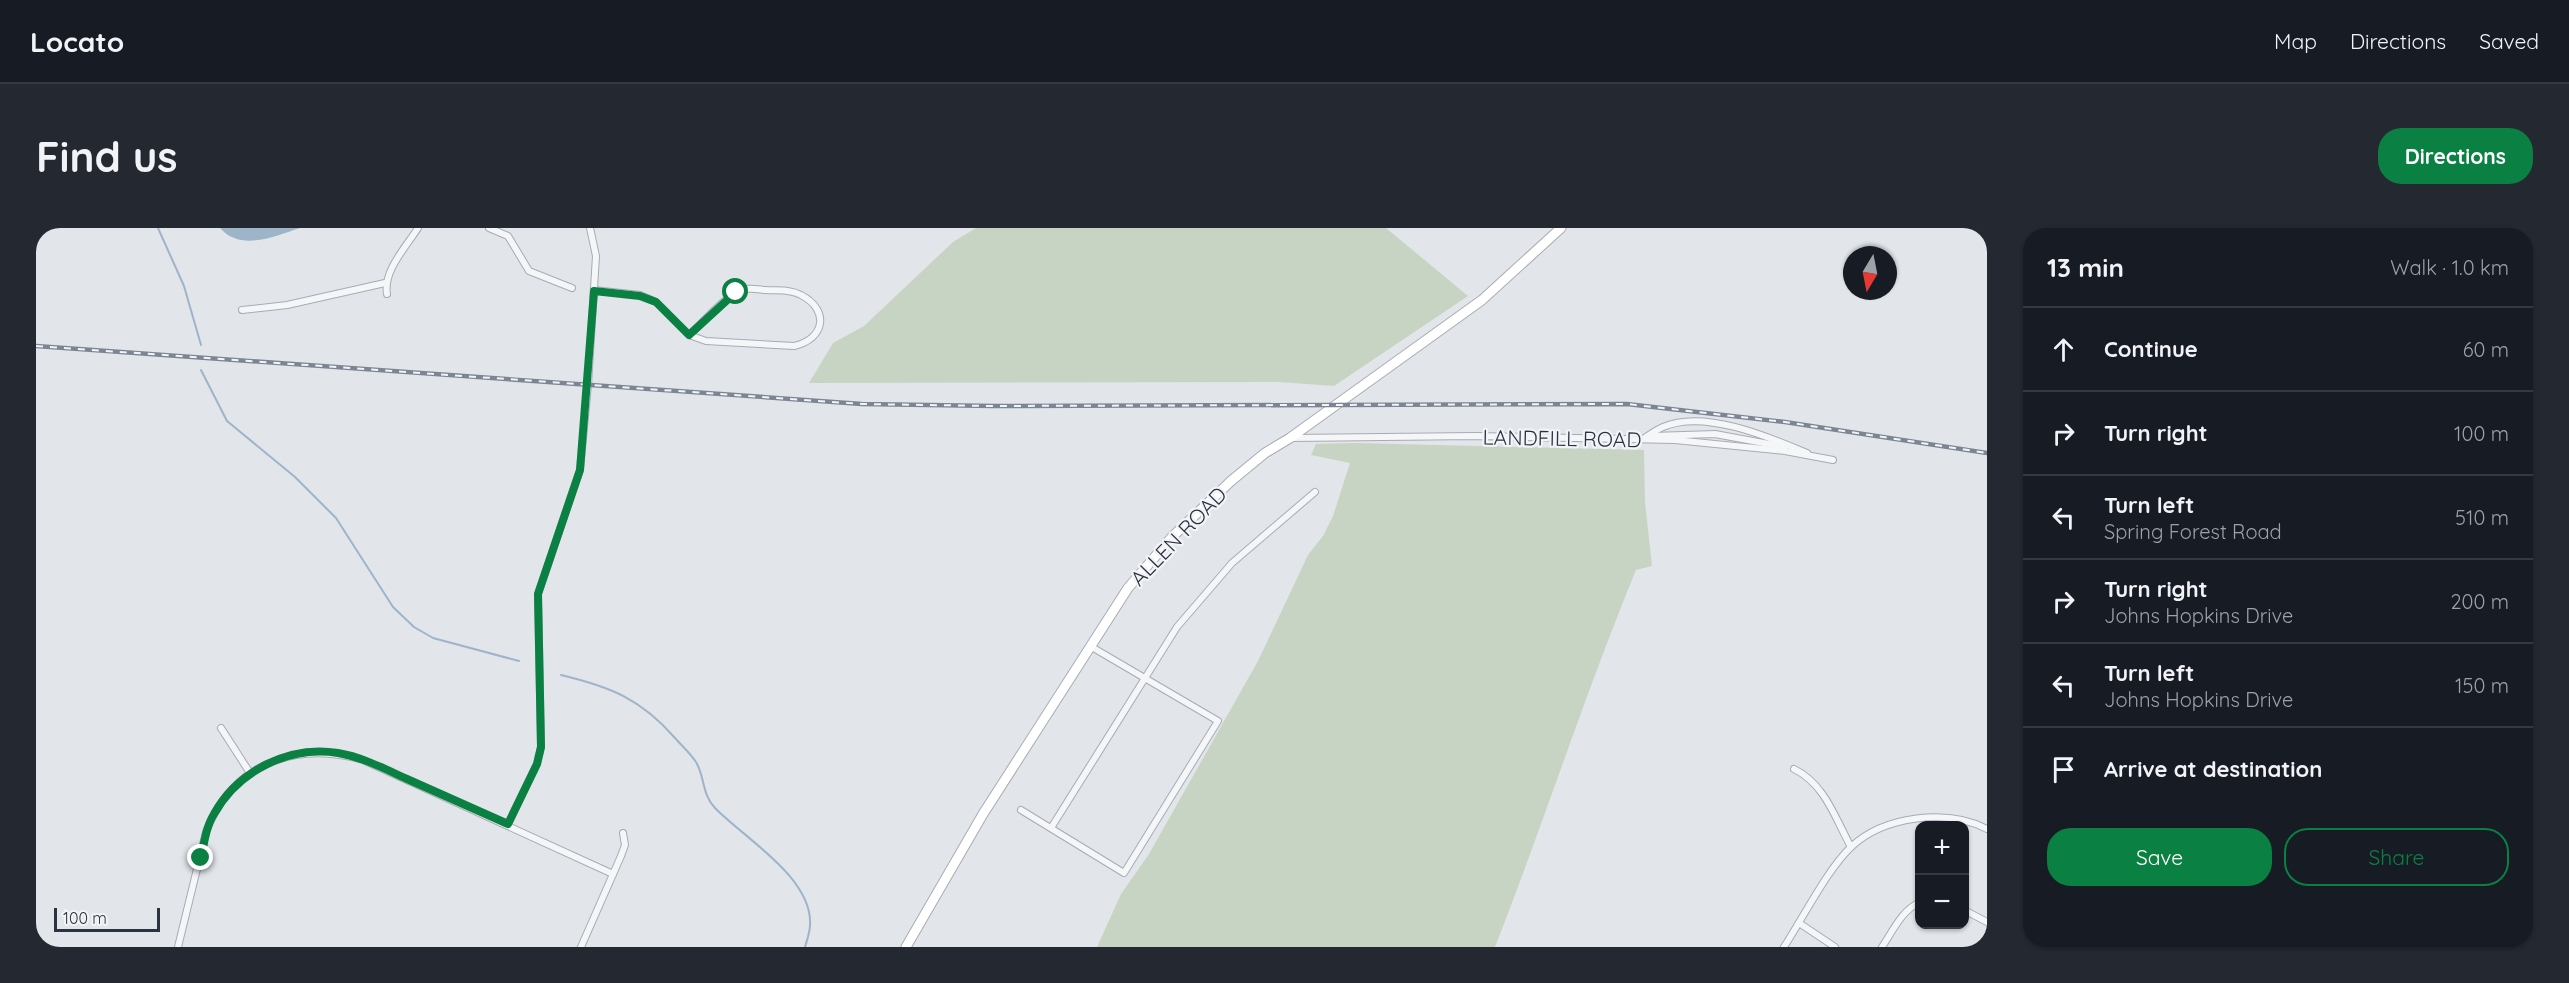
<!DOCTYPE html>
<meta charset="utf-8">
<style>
:root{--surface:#171b24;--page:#242831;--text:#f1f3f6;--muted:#9ea1a6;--line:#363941;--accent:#0b8043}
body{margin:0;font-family:Quicksand,sans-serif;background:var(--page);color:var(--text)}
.controls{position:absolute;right:18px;bottom:18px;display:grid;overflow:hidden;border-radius:12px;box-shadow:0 2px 4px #0004}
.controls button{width:54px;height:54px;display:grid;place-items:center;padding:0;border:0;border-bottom:2px solid var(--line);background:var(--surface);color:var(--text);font:30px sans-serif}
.compass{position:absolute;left:1807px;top:18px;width:54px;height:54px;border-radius:50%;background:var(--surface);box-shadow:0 2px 4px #0004;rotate:190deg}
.scale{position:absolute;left:18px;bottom:15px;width:106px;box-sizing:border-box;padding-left:6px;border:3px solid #2b3342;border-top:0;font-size:16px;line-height:21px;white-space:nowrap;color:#2b3342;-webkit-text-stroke:4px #f2f4f7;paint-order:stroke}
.stop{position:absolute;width:18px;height:18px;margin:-14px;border:4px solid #0b8043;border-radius:50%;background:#fff}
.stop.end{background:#0b8043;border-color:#fff;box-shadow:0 2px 6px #0008}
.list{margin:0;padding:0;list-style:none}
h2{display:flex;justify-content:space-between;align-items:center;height:78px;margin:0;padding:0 24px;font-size:26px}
h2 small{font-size:20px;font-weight:400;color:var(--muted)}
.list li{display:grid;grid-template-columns:39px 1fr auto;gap:18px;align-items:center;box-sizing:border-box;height:84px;padding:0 24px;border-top:2px solid var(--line)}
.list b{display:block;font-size:22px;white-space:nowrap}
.list p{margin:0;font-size:20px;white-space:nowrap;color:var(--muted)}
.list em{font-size:20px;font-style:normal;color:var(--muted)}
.actions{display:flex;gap:12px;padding:18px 24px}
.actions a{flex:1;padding:14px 0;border:2px solid var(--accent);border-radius:24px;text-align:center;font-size:21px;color:var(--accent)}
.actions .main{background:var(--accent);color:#fff}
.icon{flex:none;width:33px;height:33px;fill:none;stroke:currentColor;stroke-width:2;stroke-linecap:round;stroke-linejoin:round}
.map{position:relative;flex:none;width:1951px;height:719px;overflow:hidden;border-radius:24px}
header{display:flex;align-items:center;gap:36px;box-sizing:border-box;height:84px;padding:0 30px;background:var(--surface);border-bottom:2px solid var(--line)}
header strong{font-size:28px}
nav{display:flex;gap:33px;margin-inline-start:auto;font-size:21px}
.intro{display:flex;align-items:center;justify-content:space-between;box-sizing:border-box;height:144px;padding:0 36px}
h1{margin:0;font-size:42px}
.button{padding:15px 27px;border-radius:24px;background:var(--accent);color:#fff;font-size:21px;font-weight:700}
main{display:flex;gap:36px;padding:0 36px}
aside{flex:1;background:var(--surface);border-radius:24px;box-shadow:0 2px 4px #0004}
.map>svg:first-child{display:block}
.green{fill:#c8d4c3}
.water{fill:#9eb4c9}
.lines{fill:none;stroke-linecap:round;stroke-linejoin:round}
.stream{stroke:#9eb4c9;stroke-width:2}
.minor-casing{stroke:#a7acb4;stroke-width:8}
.secondary-casing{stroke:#a7acb4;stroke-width:11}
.minor{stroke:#f5f6f8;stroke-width:6}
.secondary{stroke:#fff;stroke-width:9}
.rail-casing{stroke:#7c8593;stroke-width:4.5}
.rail{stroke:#f2f4f7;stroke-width:2;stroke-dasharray:7;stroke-linecap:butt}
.route{stroke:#0b8043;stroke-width:8}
.labels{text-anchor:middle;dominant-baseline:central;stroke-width:4.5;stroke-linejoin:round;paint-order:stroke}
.street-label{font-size:21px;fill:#2b3342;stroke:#f2f4f7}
</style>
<header>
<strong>Locato</strong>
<nav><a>Map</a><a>Directions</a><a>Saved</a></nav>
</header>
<div class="intro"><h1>Find us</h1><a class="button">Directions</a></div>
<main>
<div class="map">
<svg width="1951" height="719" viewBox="0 0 1951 719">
<rect width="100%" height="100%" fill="#e2e5ea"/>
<!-- green -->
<g class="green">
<path d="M940 0H1350L1432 68 1298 158 1243 154 773 155 797 115 828 98 917 14Z"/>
<path d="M1318 215 1608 222 1609 274 1616 338 1600 342C1549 466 1508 594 1459 719H1061L1085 666 1113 626 1222 433 1272 327 1287 308 1297 288 1314 235 1275 227 1280 216Z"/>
</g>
<!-- water -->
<path class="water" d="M184 0H264C239 8 205 24 184 0Z"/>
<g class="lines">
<!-- stream -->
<g class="stream">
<path d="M122 0 148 58 165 117"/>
<path d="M165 142 191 193 259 249 300 290 357 379 378 399 397 410 483 433"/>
<path d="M525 447C575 459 605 471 639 510 646 518 654 525 660 534 669 549 666 567 679 580 708 610 777 650 774 697 774 704 771 712 769 719"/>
</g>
<defs>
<g id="minor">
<path d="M453 0 472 8 493 43 536 60"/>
<path d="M558 62 604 67 620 74 653 107 670 113 758 118C789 111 794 82 765 67 755 61 741 63 729 62 719 61 710 59 701 64 684 73 668 94 653 107"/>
<path d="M351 66C347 43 370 19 382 0"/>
<path d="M206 82 251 77 349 55"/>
<path d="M1616 208 1679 206 1749 219"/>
<path d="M1255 210 1439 208 1639 212 1749 223 1797 232"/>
<path d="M1607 211C1613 207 1620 202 1627 199 1668 181 1733 209 1771 225"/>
<path d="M185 500 214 545"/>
<path d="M1758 541C1789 556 1799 590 1815 619"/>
<path d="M985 582 1088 645 1182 493 1054 418"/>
<path d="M472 596 501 536 505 519 502 366 544 242 552 157 560 28 554 0"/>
<path d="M1015 600 1141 399 1196 335 1279 264"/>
<path d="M1928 682 1951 694"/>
<path d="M1763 695 1799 719"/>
<path d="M142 719 170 604C197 535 259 513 327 532L577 646"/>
<path d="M545 719 585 628 589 617 587 605"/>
<path d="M1748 719C1767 690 1791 642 1815 619 1848 588 1911 580 1951 601"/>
<path d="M1846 719C1857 703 1865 683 1884 674"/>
</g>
<path id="secondary" d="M870 719 947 586 1092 360 1136 309 1195 253 1229 225 1254 210 1446 72 1525 0"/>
</defs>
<!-- minor casing -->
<use href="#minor" class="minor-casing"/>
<!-- secondary casing -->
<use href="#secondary" class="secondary-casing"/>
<!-- minor -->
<use href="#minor" class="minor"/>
<!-- secondary -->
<use href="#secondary" class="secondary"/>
<defs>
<path id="rail" d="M0 118 826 176 958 178 1591 176 1749 194 1951 225"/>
</defs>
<!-- rail casing -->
<use href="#rail" class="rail-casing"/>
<!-- rail -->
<use href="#rail" class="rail"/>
</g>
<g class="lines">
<!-- route -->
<path class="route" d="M165 630C168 615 170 599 178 586 202 543 253 517 302 525 326 529 349 541 371 551 404 566 438 581 472 596L501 536 505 519 502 366 544 242 558 63 604 68 620 74 653 107 700 64"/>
</g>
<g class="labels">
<!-- street labels -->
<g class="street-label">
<text transform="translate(1526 210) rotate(1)">LANDFILL ROAD</text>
<text transform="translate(1142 308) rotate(-46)">ALLEN ROAD</text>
</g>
</g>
</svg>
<div class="controls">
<button>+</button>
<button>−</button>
</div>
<svg class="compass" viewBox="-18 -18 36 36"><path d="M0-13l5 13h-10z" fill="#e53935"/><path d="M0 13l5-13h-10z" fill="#9ea1a6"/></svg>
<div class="scale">100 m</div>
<div class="stop" style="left:700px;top:64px"></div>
<div class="stop end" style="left:165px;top:630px"></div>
</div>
<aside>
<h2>13 min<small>Walk · 1.0 km</small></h2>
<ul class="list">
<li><svg class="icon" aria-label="ahead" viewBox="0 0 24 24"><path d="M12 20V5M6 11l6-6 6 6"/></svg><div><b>Continue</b></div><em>60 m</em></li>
<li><svg class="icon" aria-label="right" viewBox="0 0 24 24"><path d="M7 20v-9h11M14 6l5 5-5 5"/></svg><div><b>Turn right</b></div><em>100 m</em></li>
<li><svg class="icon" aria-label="left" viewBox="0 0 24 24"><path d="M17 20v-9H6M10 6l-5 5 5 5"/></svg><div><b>Turn left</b><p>Spring Forest Road</p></div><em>510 m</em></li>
<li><svg class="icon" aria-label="right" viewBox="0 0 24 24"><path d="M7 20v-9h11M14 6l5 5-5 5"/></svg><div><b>Turn right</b><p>Johns Hopkins Drive</p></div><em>200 m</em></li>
<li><svg class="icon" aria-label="left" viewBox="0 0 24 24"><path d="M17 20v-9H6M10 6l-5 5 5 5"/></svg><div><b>Turn left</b><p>Johns Hopkins Drive</p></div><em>150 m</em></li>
<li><svg class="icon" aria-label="arrive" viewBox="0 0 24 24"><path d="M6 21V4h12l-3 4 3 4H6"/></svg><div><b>Arrive at destination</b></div></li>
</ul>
<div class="actions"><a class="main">Save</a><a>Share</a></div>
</aside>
</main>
